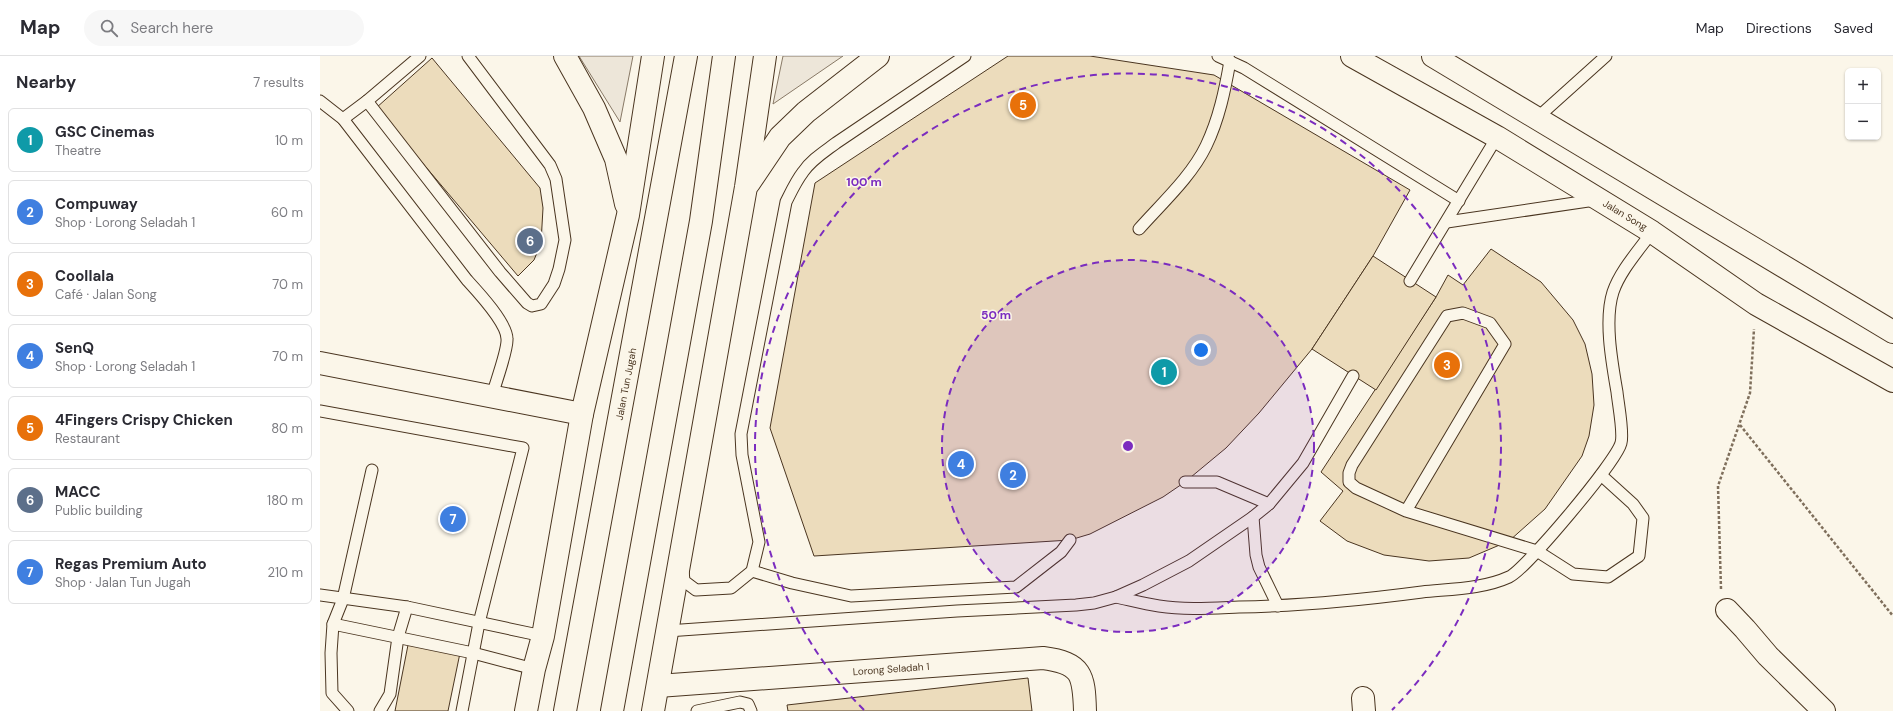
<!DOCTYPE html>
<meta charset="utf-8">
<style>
:root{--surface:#fff;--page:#f7f7f7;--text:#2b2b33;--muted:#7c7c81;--line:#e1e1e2;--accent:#1a73e8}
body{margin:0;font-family:"DM Sans",sans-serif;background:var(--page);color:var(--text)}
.controls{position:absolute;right:12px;top:12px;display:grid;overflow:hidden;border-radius:6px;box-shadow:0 1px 3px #0004}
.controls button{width:36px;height:36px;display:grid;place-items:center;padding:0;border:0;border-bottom:1px solid var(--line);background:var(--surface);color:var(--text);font:20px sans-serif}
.you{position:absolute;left:881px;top:294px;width:14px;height:14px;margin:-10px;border:3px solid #fff;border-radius:50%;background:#1a73e8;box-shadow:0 0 0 6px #1a73e833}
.badge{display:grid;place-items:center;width:26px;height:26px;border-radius:50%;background:var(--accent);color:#fff;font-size:13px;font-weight:700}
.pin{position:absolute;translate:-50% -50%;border:2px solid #fff;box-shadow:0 1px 4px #0006}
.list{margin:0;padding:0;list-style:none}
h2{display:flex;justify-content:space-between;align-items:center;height:52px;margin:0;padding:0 16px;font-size:17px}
h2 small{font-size:13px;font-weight:400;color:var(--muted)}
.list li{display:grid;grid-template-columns:26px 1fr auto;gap:12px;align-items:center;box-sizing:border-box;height:64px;margin:0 8px 8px;padding:0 8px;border:1px solid var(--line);border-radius:6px}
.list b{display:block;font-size:15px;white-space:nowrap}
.list p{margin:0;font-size:13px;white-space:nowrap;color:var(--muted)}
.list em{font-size:13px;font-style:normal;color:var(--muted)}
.icon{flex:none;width:22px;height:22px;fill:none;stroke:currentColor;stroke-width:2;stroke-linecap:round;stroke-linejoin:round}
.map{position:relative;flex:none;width:1573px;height:655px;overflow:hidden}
header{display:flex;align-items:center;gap:24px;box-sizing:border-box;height:56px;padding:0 20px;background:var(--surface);border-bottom:1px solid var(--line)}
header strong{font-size:19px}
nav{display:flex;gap:22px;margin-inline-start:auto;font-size:14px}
.search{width:280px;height:36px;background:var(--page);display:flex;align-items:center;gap:10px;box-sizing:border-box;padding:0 14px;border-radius:22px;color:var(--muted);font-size:15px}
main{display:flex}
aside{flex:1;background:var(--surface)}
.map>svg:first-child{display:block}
.green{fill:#ede6d9;stroke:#887966}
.building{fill:#ecdcbc;stroke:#4a3520}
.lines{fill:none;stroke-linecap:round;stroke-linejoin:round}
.lane-casing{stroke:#4a3520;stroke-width:13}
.street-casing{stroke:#4a3520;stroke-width:24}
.secondary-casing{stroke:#4a3520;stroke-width:24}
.highway-casing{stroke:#4a3520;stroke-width:24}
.path{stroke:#7f6f5c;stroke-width:2.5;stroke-dasharray:3 2;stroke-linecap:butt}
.lane{stroke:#fbf6e9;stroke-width:11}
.street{stroke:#fbf6e9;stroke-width:22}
.secondary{stroke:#fbf6e9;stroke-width:22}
.highway{stroke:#fbf6e9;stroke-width:22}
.ring{fill:none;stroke:#7b2cbf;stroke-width:2;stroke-dasharray:7 5}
.labels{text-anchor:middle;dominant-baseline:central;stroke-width:3;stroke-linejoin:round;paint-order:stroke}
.street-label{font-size:10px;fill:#4a3520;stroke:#fbf6e9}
.centre{fill:#7b2cbf;stroke:#fbf6e9;stroke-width:2}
.ring-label{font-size:12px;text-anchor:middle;font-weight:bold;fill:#7b2cbf;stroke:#fbf6e9;stroke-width:3;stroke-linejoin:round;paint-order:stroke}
</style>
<header>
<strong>Map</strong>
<div class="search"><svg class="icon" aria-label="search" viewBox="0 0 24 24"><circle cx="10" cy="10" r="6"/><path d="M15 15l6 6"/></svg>Search here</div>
<nav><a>Map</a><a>Directions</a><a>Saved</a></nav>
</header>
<main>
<aside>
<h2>Nearby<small>7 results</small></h2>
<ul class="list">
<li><span class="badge" style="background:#0f9aa8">1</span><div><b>GSC Cinemas</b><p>Theatre</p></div><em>10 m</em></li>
<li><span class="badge" style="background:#3f7fe0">2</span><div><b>Compuway</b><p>Shop · Lorong Seladah 1</p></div><em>60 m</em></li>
<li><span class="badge" style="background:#e8710a">3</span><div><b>Coollala</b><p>Café · Jalan Song</p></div><em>70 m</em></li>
<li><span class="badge" style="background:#3f7fe0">4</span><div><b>SenQ</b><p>Shop · Lorong Seladah 1</p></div><em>70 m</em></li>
<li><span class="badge" style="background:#e8710a">5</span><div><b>4Fingers Crispy Chicken</b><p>Restaurant</p></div><em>80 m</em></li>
<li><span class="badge" style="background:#5c6f8a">6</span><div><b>MACC</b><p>Public building</p></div><em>180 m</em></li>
<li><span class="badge" style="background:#3f7fe0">7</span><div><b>Regas Premium Auto</b><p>Shop · Jalan Tun Jugah</p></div><em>210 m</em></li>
</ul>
</aside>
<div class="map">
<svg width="1573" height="655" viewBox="0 0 1573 655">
<rect width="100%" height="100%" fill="#fbf6e9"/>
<!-- green -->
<g class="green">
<path d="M259 0H313L300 66Z"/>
<path d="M463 0H523L453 48Z"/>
</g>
<!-- building -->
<g class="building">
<path d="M688 0H770L894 19 1090 134 1053 200 992 293 939 357 906 392 865 426 843 441 770 478 750 484 494 500 450 372 495 127Z"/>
<path d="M112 2 220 132 223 152 221 187 214 204 198 220 56 52Z"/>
<path d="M1171 193 1221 226 1253 264 1265 288 1272 318 1274 349 1269 380 1262 400 1225 453 1189 485 1149 502 1109 505 1064 499 1027 485 1000 465 1023 435 1001 416 1116 241 1128 219 1143 229Z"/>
<path d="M1053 200 1116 241 1056 334 992 293Z"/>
<path d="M88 589 140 597 128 655H75Z"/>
<path d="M708 622 712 655H468L467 649Z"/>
</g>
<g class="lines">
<defs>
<g id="lane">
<path d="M898 0 924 12 1139 145"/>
<path d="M0 45 23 63 147 224C158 236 187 267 187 283 188 294 175 328 172 340"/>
<path d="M47 45 180 216 207 247 212 250 221 248 234 228 239 213 245 184 236 123 230 109 148 0"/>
<path d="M1217 62 1286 0"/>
<path d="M23 63 47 45 100 0"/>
<path d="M1127 166 1275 144"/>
<path d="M819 173C842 147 871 121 886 90 899 63 905 34 910 5L907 0"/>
<path d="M1090 225 1177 81"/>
<path d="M0 355 203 392 159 567 142 655"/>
<path d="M865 426H897L949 448"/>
<path d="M1086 455 1185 288 1170 267 1143 257 1127 260 1032 409 1029 417V426L1036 432 1086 455 1217 495 1253 518 1288 521 1319 500 1323 462 1313 448 1281 419"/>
<path d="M933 461 936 499 939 511 958 550"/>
<path d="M363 514 364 525 376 534 411 532 432 515 439 486 422 399 421 378 466 146C471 136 476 125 483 116 491 104 504 96 516 87L645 0"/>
<path d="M432 515 472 527 531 540 696 531 741 496 750 484"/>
<path d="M0 539 87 551 223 580"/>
<path d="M796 541C810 544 825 548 839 550 865 554 893 552 919 551 980 550 1041 544 1102 536 1130 533 1163 533 1189 521 1205 514 1296 406 1301 387 1304 377 1298 347 1297 336 1292 307 1284 264 1293 236 1300 215 1319 194 1332 176"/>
<path d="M13 568 153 597 214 613"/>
<path d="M347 575 637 555 756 549 774 547 796 541 823 529 869 505 933 461 949 448 983 407 1033 320"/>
<path d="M28 655 12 637 11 597 13 568 23 543 52 414"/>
<path d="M60 655 70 638 78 581 87 551"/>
<path d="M377 655 420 646 428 648 431 655"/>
</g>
<g id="street">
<path d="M0 307 262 358"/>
<path d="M1407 554 1425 573 1448 600 1504 655"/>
<path d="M338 630 723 602C762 607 764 619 765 655"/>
<path d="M1043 642 1044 655"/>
</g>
<g id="secondary">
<path d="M1032 0 1177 81 1332 176 1436 248 1573 325"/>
<path d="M1113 0 1573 276"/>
</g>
<g id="highway">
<path d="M245 0 274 52 296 103 306 148"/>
<path d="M429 127 460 81 486 56 558 0"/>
<path d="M206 655 214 613 223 580 262 358 308 159 333 0"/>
<path d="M245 655 366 0"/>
<path d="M292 655 381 165 404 0"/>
<path d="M333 655 426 131 445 0"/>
</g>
</defs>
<!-- lane casing -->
<use href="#lane" class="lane-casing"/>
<!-- street casing -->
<use href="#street" class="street-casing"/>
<!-- secondary casing -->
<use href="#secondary" class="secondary-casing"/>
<!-- highway casing -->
<use href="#highway" class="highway-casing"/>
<!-- path -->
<g class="path">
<path d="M1420 369 1573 560"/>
<path d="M1401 533 1398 430 1430 337 1434 273"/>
</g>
<!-- lane -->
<use href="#lane" class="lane"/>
<!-- street -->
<use href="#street" class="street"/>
<!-- secondary -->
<use href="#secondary" class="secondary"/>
<!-- highway -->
<use href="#highway" class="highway"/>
</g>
<!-- distance rings -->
<circle cx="808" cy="390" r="186" fill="#7b2cbf" fill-opacity=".12"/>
<g class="ring">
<circle cx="808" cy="390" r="186"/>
<path d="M544 654A373 373 0 1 1 1072 654"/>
</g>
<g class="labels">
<!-- street labels -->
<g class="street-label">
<text transform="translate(1305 159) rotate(31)">Jalan Song</text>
<text transform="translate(306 328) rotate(-79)">Jalan Tun Jugah</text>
<text transform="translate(571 613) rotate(-4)">Lorong Seladah 1</text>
</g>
</g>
<circle cx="808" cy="390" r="6" class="centre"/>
<g class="ring-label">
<text x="544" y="130">100 m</text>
<text x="676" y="263">50 m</text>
</g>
</svg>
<div class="controls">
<button>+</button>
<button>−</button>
</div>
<div class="you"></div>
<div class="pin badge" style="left:844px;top:316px;background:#0f9aa8">1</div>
<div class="pin badge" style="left:693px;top:419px;background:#3f7fe0">2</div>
<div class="pin badge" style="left:1127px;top:309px;background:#e8710a">3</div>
<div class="pin badge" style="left:641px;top:408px;background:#3f7fe0">4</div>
<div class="pin badge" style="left:703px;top:49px;background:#e8710a">5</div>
<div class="pin badge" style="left:210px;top:185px;background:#5c6f8a">6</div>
<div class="pin badge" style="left:133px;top:463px;background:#3f7fe0">7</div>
</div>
</main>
